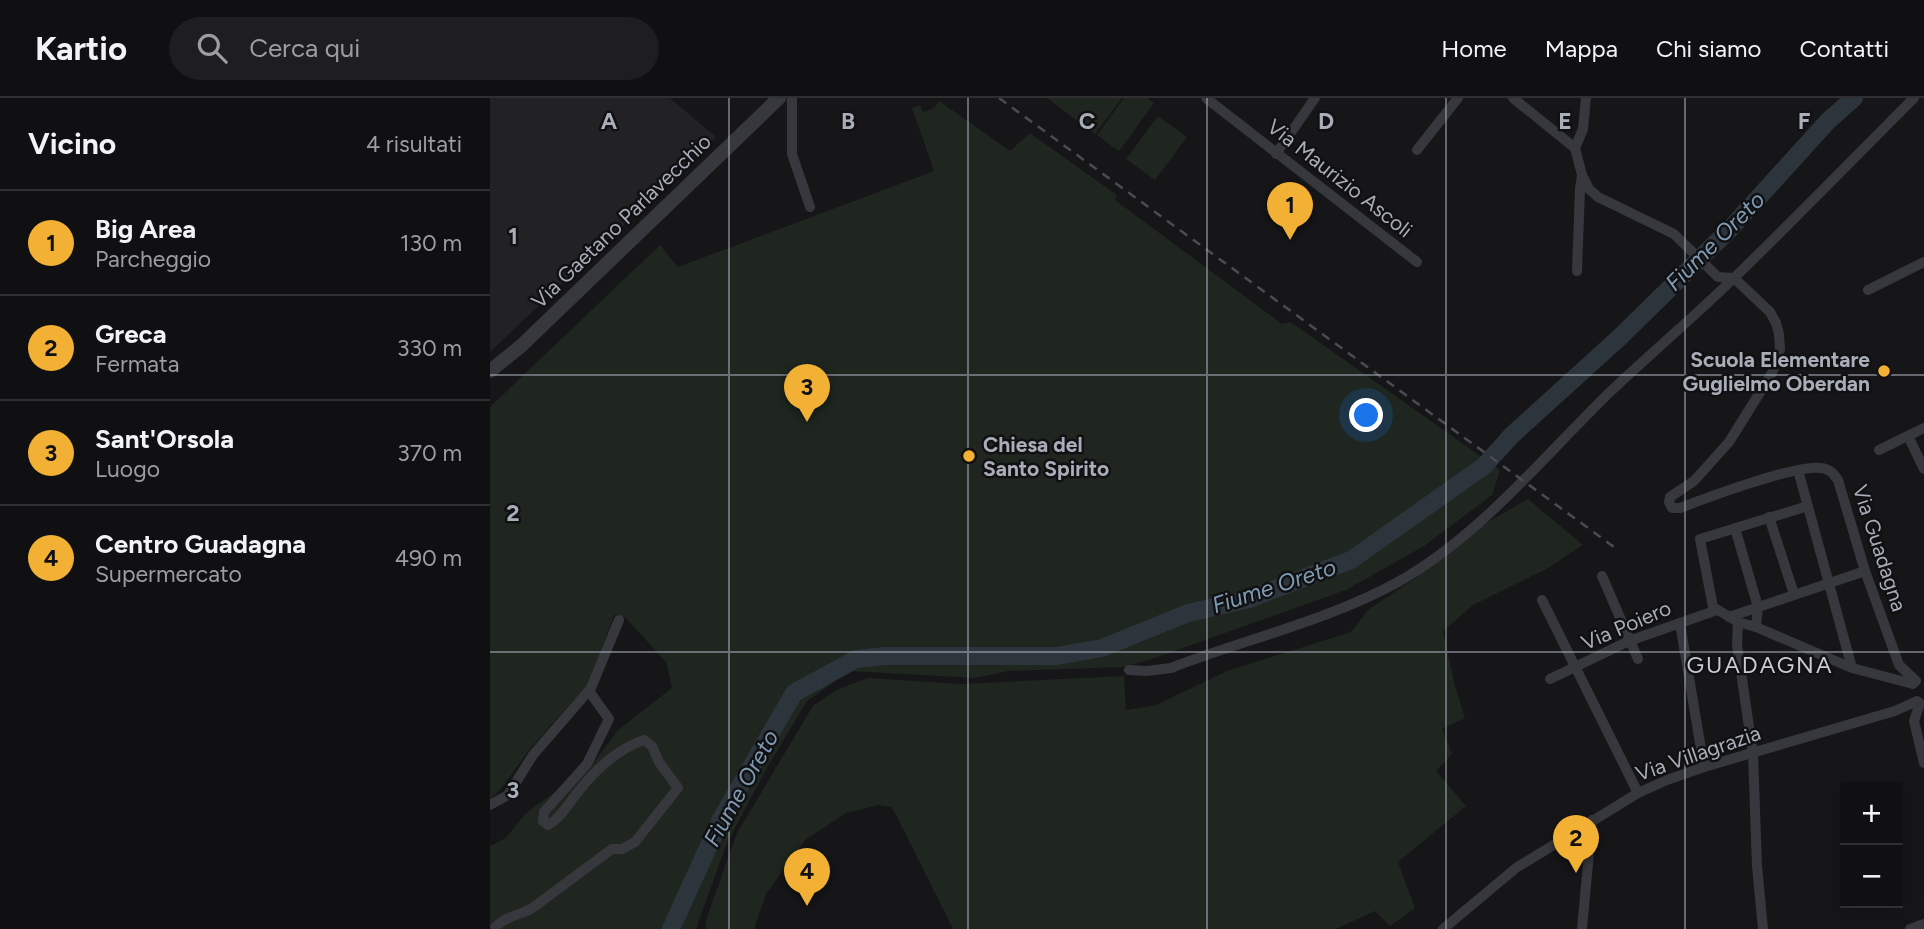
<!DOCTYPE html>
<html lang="it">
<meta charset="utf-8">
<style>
:root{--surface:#101012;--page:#1e1e20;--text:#f1f3f6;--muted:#9c9d9f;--line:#303032;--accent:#f2b134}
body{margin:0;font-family:Figtree,sans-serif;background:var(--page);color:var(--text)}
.controls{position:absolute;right:21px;bottom:21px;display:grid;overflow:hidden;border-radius:0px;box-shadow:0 4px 18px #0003}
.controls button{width:63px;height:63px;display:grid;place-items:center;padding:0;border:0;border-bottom:2px solid var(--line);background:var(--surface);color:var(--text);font:35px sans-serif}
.you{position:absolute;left:877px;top:318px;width:24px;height:24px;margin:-18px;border:5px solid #fff;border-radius:50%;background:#1a73e8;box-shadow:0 0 0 10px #1a73e833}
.badge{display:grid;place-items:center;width:46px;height:46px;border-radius:50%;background:var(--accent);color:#111;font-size:23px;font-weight:700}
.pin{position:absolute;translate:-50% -58px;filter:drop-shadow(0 2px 4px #0008)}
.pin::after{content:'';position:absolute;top:37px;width:24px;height:21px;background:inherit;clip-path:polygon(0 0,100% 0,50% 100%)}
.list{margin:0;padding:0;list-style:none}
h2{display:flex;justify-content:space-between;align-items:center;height:91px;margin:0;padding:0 28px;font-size:30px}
h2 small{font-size:23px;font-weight:400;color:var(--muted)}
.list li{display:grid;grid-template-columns:46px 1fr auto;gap:21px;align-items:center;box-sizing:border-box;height:105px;padding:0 28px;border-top:2px solid var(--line)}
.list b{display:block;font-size:26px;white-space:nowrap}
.list p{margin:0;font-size:23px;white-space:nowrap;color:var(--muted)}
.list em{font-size:23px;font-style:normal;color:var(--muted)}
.icon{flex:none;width:38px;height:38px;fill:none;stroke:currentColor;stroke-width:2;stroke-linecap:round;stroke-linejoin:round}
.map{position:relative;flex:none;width:1434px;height:831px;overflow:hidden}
header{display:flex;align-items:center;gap:42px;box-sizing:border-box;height:98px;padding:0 35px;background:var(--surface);border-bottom:2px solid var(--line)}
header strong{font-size:33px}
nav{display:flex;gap:38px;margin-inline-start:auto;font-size:24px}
.search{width:490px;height:63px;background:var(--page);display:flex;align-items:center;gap:18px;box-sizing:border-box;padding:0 24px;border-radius:38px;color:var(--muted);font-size:26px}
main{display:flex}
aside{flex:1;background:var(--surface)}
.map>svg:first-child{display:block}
.built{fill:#222225}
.green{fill:#1e261f}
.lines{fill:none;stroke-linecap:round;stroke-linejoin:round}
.river{stroke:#2c353c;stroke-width:18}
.minor{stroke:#37383d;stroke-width:10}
.tertiary{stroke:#37383d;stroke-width:14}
.rail{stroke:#4a4c52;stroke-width:2.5;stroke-dasharray:9 7;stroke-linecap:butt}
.grid{fill:none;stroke:#a8adb8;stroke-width:2;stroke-opacity:0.55}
.poi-dot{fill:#f2b134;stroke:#111113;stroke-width:2.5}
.labels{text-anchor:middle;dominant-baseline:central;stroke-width:5;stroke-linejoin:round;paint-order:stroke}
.street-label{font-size:21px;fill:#a8adb8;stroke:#111113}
.poi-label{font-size:21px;font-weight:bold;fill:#a8adb8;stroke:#111113;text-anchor:end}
.water-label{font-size:23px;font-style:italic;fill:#7f9bb3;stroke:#111113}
.neighbourhood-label{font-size:23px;letter-spacing:2px;fill:#c9ccd4;stroke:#111113}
.grid-label{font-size:23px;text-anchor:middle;font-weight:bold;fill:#a8adb8;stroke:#111113;stroke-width:5;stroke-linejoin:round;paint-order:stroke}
</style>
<header>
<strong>Kartio</strong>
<div class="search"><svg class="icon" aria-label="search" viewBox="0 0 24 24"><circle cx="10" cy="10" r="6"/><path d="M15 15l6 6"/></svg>Cerca qui</div>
<nav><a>Home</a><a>Mappa</a><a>Chi siamo</a><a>Contatti</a></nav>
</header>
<main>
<aside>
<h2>Vicino<small>4 risultati</small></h2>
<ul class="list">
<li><span class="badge">1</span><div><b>Big Area</b><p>Parcheggio</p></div><em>130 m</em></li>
<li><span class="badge">2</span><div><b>Greca</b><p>Fermata</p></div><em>330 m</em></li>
<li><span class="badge">3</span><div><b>Sant'Orsola</b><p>Luogo</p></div><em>370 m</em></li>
<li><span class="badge">4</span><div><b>Centro Guadagna</b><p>Supermercato</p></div><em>490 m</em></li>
</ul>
</aside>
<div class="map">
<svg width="1434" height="831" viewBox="0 0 1434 831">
<rect width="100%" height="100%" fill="#161618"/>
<!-- built -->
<path class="built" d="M0 0H180L226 39 0 254Z"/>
<!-- green -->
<g class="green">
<path d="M557 0H632L605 36Z"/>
<path d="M634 0H657L664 5 629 53 607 37Z"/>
<path d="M449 3 520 53 540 35 627 97 625 102 792 226 800 224 808 229 1010 372 1002 397 934 448 856 492 659 562 633 569 518 573 485 580 360 573 317 603 278 668 237 745 206 831H0V748L16 740 36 715 102 667 128 632 182 590 176 564 136 520 124 517 100 584 39 652 11 691 0 701V309L170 147 188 169 444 73 422 10 430 7 433 14 444 10Z"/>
<path d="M668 18 697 39 665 82 636 61Z"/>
<path d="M1038 401 1093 447 1058 470 983 507 953 533 965 588 975 620 952 631 962 656 946 673 976 708 908 764 925 810 900 828 885 813 846 831H463L406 717 401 709 388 707 356 715 315 742 276 796 264 831H216V822L247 735 323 608 346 592 378 580 470 586 634 578 636 612 666 607 737 573 861 534 879 511 924 481 993 427Z"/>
</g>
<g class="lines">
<!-- river -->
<path class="river" d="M181 831 231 721 304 595 366 561 395 558H567L612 550 698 515 759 501 861 462 994 368 1022 337 1130 239 1240 131 1338 23 1364 0"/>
<!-- minor -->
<g class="minor">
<path d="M302 0V56L320 109"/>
<path d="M716 0 927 164"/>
<path d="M1023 0 1085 50 1092 77 1099 91 1108 99 1184 136 1228 179 1244 180 1280 214 1286 225 1289 236 1290 251 1282 275 1239 344 1204 383 1180 399 1179 404 1182 410H1190C1216 400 1307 366 1331 370 1340 371 1343 375 1348 382L1375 473 1409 567 1426 583"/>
<path d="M1085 50 1093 31 1096 0"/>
<path d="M927 52 968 0"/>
<path d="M786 56 825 0"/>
<path d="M1087 173 1090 91 1092 77"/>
<path d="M1378 192 1434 164"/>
<path d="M1418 338 1434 371"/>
<path d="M1389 352 1434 330"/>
<path d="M1308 372 1362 570"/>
<path d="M1318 408 1210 441 1223 509 1248 524 1266 529 1362 570 1423 586"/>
<path d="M1279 419 1304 496"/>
<path d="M1245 430 1268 509 1266 529"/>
<path d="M1112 478 1148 561"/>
<path d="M1052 502 1148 695"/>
<path d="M1239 519 1375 473"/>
<path d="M1248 524 1247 547 1263 656 1267 768 1273 831"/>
<path d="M1190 525 1214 669"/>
<path d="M639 572 657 573 681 570C756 541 837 523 908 484 991 437 1053 359 1120 294 1161 255 1204 219 1245 179 1305 121 1364 60 1424 0"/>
<path d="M1060 581 1139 543 1227 512"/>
<path d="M1430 605 1424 623 1434 665"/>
<path d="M0 707 18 697 43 657 101 590 129 522"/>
<path d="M4 831C13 819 27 818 41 811L122 751H132L145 744 188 690 169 664 162 648 154 642C128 651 105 672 88 694 79 705 70 721 58 727L53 723 54 714 97 666 119 621 99 593"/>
<path d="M953 831 1026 770 1148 695 1177 682 1214 669 1405 613 1427 603"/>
<path d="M1092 831 1102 722"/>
<path d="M1420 831 1434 826"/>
</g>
<!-- tertiary -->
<path class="tertiary" d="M0 273 31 248 289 0"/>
<!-- rail -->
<path class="rail" d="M509 0 1124 449"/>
</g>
<!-- grid -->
<path class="grid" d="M239 0V831M478 0V831M717 0V831M956 0V831M1195 0V831M0 277H1434M0 554H1434"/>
<!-- markers -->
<g class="poi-dot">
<circle cx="1394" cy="273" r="7"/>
<circle cx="479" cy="358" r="7"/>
</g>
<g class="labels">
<!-- street labels -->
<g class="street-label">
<text transform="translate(850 80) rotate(38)">Via Maurizio Ascoli</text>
<text transform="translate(131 123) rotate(-44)">Via Gaetano Parlavecchio</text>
<text transform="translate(1390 450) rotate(72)">Via Guadagna</text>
<text transform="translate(1136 527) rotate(-23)">Via Poiero</text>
<text transform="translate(1208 655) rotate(-19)">Via Villagrazia</text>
</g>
<!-- poi labels -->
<g class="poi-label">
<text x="1380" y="261">Scuola Elementare<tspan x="1380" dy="24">Guglielmo Oberdan</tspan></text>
<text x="493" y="346" text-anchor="start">Chiesa del<tspan x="493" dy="24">Santo Spirito</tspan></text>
</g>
<!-- water labels -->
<g class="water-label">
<text transform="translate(1225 143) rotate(-45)">Fiume Oreto</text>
<text transform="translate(784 488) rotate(-18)">Fiume Oreto</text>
<text transform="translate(251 690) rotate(-61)">Fiume Oreto</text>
</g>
<!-- neighbourhood labels -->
<g class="neighbourhood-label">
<text x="1270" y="567">GUADAGNA</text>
</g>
</g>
<g class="grid-label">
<text x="119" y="31">A</text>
<text x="358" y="31">B</text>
<text x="597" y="31">C</text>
<text x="836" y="31">D</text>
<text x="1075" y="31">E</text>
<text x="1314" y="31">F</text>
<text x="23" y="146">1</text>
<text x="23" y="423">2</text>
<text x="23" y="700">3</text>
</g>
</svg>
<div class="controls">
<button>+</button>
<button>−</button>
</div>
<div class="you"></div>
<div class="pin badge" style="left:800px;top:142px">1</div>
<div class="pin badge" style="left:1086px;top:775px">2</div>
<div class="pin badge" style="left:317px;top:324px">3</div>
<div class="pin badge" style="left:317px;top:808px">4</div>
</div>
</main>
